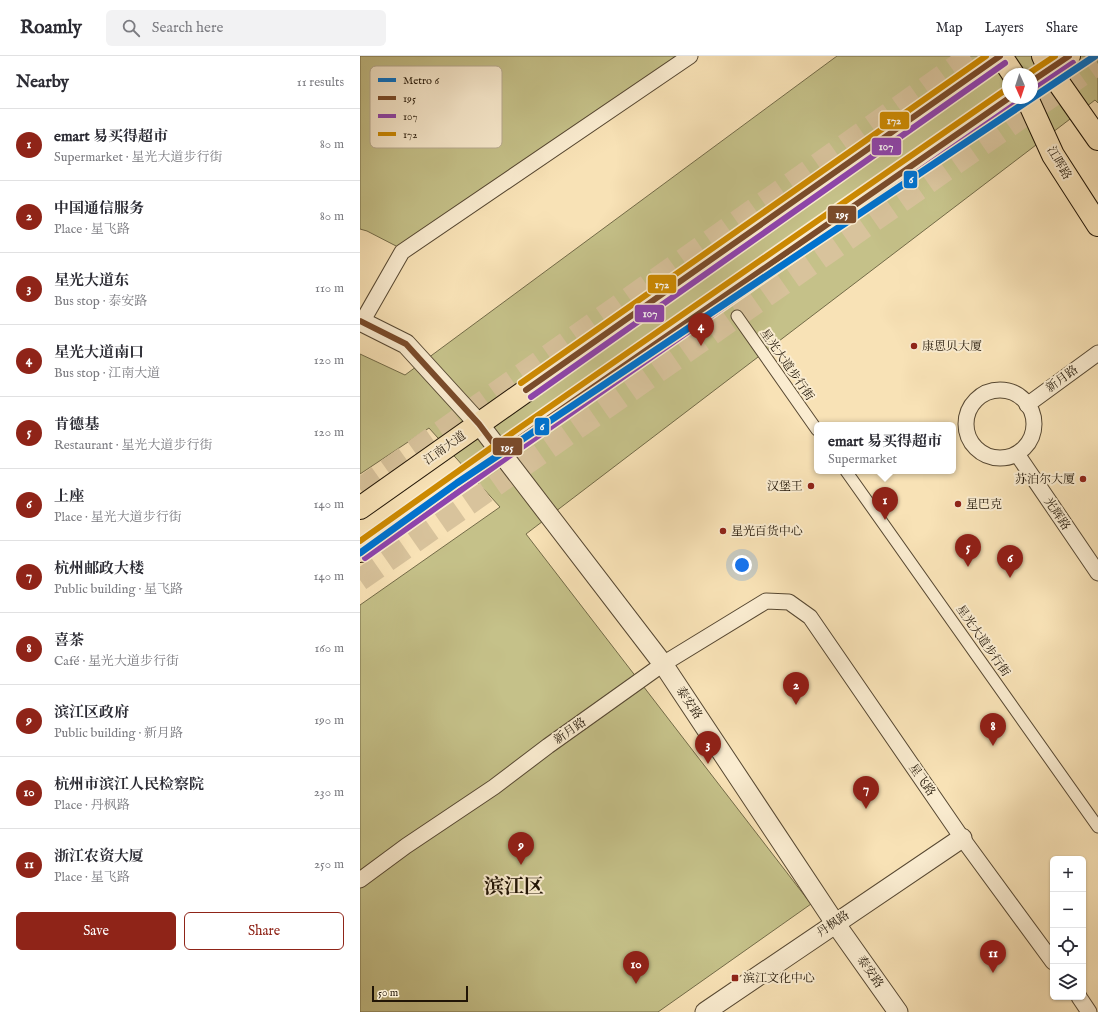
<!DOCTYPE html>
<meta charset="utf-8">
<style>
:root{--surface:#fff;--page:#f2f2f3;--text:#2b2b33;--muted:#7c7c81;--line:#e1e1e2;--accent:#8f2418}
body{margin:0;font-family:"IM FELL English","Noto Serif SC",serif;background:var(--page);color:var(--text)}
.controls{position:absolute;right:12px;bottom:12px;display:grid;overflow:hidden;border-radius:6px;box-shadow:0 1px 3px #0004}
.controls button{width:36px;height:36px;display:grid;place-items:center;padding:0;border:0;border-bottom:1px solid var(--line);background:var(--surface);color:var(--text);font:20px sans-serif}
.compass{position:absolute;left:642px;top:12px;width:36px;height:36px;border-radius:50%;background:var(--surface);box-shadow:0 1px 3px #0004;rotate:177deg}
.scale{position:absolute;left:12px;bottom:10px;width:96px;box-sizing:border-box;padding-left:4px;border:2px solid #211506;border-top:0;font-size:11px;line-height:14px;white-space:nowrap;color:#211506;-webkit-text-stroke:3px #faecd0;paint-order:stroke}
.you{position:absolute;left:382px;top:509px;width:14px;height:14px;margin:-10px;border:3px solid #fff;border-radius:50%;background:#1a73e8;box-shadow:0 0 0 6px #1a73e833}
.badge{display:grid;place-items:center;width:26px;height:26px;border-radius:50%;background:var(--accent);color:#fff;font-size:13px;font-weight:700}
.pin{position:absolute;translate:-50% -33px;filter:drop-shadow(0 1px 2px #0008)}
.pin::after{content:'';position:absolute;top:21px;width:14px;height:12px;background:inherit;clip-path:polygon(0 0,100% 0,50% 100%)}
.popup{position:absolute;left:454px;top:366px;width:142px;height:52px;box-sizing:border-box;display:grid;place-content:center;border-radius:6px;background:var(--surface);filter:drop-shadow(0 1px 3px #0005);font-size:13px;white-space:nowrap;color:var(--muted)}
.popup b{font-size:15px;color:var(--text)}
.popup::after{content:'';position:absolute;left:50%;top:100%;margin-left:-8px;border:8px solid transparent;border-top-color:var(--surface)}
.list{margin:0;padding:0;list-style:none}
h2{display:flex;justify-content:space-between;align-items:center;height:52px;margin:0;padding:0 16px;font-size:17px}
h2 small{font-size:13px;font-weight:400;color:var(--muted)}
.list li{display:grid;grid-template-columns:26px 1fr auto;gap:12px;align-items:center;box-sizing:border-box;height:72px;padding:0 16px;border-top:1px solid var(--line)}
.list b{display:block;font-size:15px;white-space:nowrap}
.list p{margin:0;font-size:13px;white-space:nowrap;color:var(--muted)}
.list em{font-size:13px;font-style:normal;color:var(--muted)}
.actions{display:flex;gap:8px;padding:12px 16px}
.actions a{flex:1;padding:9px 0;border:1px solid var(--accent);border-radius:6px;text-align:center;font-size:14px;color:var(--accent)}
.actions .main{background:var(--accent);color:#fff}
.icon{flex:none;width:22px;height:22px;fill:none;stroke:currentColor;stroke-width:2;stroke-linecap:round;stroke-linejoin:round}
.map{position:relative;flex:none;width:738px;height:956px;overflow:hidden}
header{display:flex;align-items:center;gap:24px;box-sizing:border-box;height:56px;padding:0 20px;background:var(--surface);border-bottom:1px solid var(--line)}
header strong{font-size:19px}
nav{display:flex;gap:22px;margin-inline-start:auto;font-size:14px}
.search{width:280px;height:36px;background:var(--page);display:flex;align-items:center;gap:10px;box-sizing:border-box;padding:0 14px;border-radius:6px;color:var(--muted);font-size:15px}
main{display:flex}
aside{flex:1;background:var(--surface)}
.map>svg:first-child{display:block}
.green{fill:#c5c189;stroke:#736b48;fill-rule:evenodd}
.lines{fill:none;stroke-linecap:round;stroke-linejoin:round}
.trunk-tunnel{stroke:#d8c39c;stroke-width:22;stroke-dasharray:22 11;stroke-linecap:butt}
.pedestrian-casing{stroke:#574832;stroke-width:13}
.minor-casing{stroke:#574832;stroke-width:17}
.tertiary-casing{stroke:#574832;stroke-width:21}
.primary-casing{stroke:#211506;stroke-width:24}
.pedestrian{stroke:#faecd0;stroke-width:11}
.minor{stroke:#faecd0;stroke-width:15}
.tertiary{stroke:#faecd0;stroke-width:19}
.primary{stroke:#f8e2b6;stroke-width:22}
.bus-1-casing{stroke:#faecd0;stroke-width:9}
.bus-2-casing{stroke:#faecd0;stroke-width:9}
.bus-3-casing{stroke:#faecd0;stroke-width:9}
.bus-1{stroke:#7a4b2a;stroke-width:6}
.bus-2{stroke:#8e44ad;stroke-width:6}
.bus-3{stroke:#cc8901;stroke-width:6}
.metro-1-casing{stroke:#faecd0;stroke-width:10}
.metro-1{stroke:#0072ce;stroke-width:7}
.poi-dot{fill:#8f2418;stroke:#faecd0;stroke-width:1.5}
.labels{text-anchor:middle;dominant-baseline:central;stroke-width:4;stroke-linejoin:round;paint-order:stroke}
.street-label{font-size:12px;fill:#211506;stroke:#faecd0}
.poi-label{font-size:12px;fill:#211506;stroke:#faecd0;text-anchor:start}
.town-label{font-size:20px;font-weight:bold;fill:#211506;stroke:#faecd0}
.key{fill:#faecd0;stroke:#b9ac93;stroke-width:1}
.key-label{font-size:11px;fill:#211506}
.line-badge{stroke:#faecd0;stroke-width:1.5}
.badge-label{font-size:11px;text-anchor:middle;font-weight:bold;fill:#fff}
</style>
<header>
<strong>Roamly</strong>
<div class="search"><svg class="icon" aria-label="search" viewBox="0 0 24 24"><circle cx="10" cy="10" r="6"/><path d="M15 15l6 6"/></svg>Search here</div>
<nav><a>Map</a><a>Layers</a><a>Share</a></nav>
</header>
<main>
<aside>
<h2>Nearby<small>11 results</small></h2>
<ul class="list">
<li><span class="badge">1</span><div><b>emart 易买得超市</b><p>Supermarket · 星光大道步行街</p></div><em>80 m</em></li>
<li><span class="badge">2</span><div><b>中国通信服务</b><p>Place · 星飞路</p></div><em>80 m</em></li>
<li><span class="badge">3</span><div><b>星光大道东</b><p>Bus stop · 泰安路</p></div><em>110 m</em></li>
<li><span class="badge">4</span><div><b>星光大道南口</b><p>Bus stop · 江南大道</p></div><em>120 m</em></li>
<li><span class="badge">5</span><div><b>肯德基</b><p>Restaurant · 星光大道步行街</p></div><em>120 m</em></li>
<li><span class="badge">6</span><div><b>上座</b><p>Place · 星光大道步行街</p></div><em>140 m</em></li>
<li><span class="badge">7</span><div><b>杭州邮政大楼</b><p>Public building · 星飞路</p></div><em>140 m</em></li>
<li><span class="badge">8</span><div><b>喜茶</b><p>Café · 星光大道步行街</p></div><em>160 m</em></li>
<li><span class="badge">9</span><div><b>滨江区政府</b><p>Public building · 新月路</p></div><em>190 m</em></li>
<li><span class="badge">10</span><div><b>杭州市滨江人民检察院</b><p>Place · 丹枫路</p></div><em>230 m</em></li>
<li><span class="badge">11</span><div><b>浙江农资大厦</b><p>Place · 星飞路</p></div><em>250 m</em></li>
</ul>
<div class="actions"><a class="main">Save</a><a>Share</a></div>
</aside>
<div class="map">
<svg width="738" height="956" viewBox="0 0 738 956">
<rect width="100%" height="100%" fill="#f8e2b6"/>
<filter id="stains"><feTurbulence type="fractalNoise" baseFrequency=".005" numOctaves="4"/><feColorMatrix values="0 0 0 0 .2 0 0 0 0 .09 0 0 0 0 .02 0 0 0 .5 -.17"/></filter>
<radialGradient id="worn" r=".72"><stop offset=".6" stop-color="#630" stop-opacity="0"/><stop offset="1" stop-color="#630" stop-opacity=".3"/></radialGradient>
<!-- green -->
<g class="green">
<path d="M0 0H322L38 191 7 175 0 173Z"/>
<path d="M477 0H738V47L735 44 166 478 451 848 298 956H0V549L140 451 69 372 0 418V298L45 319ZM648 18H672V42H648Z"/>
</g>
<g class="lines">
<!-- trunk-tunnel -->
<g class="trunk-tunnel">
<path d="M0 433 610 0"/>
<path d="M0 524 738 8"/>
</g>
<defs>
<g id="pedestrian">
<path d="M377 260 457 374"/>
<path d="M486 415 738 771"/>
</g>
<g id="minor">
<path d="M2 266 42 196 330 0"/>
<circle cx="640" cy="368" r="34"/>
<path d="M667 349 738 297"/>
<path d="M657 398 738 517"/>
<path d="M0 824 46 790 134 731 188 690 303 608 406 545 429 546 450 561 602 782 693 906"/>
<path d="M719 941 729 956"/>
</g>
<g id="tertiary">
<path d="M0 265 46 288 119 368 303 608 475 867 538 956"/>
<path d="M345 956 602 782"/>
</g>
<g id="primary">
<path d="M641 0 653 18"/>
<path d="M683 0 689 13 738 83"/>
<path d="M672 25 709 0"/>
<path d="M667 42 693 99 738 169"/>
<path d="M0 452 640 0"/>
<path d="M0 495 140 396 649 42"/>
</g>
</defs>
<!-- pedestrian casing -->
<use href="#pedestrian" class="pedestrian-casing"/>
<!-- minor casing -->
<use href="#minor" class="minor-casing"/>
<!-- tertiary casing -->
<use href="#tertiary" class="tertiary-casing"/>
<!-- primary casing -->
<use href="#primary" class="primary-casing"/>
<!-- pedestrian -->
<use href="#pedestrian" class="pedestrian"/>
<!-- minor -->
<use href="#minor" class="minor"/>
<!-- tertiary -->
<use href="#tertiary" class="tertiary"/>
<!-- primary -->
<use href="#primary" class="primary"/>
<defs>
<g id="bus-1">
<path d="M672 25 709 0"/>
<path d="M0 265 46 288 119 368 140 396 649 42"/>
<path d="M166 334 640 0"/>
</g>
<g id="bus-2">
<path d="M676 32 713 7"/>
<path d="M171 341 645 7"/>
<path d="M5 502 145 403 654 49"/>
</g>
<g id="bus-3">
<path d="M668 18 695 0"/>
<path d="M161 327 626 0"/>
<path d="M0 485 135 389 644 35"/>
</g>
</defs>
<!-- bus-1 casing -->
<use href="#bus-1" class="bus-1-casing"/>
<!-- bus-2 casing -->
<use href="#bus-2" class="bus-2-casing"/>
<!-- bus-3 casing -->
<use href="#bus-3" class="bus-3-casing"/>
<!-- bus-1 -->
<use href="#bus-1" class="bus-1"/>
<!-- bus-2 -->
<use href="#bus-2" class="bus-2"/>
<!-- bus-3 -->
<use href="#bus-3" class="bus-3"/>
<defs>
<path id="metro-1" d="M0 497 97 427 735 0"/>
</defs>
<!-- metro-1 casing -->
<use href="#metro-1" class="metro-1-casing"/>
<!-- metro-1 -->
<use href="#metro-1" class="metro-1"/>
</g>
<!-- markers -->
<g class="poi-dot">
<circle cx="554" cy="290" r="4"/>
<circle cx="723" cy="423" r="4"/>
<circle cx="451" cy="430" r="4"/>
<circle cx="598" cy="448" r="4"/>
<circle cx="363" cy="475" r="4"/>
<rect x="371" y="918" width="8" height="8" rx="2"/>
</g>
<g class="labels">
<!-- street labels -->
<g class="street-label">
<text transform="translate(699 107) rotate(60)">江晖路</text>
<text transform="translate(427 309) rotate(55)">星光大道步行街</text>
<text transform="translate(702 323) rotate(-36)">新月路</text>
<text transform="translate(85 392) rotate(-35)">江南大道</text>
<text transform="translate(697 458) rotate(56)">光辉路</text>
<text transform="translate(623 585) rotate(55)">星光大道步行街</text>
<text transform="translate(329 647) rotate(56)">泰安路</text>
<text transform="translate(210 675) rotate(-35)">新月路</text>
<text transform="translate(562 724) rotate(55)">星飞路</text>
<text transform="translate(473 868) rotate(-34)">丹枫路</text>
<text transform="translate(510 916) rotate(55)">泰安路</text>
</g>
<!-- poi labels -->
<g class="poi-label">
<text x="562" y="290">康恩贝大厦</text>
<text x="715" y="423" text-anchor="end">苏泊尔大厦</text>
<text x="443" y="430" text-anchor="end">汉堡王</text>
<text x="606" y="448">星巴克</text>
<text x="371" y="475">星光百货中心</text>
<text x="383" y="922">滨江文化中心</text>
</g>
<!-- town labels -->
<g class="town-label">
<text x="154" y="831">滨江区</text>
</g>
</g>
<!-- legend -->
<rect x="10" y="10" width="132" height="82" rx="6" class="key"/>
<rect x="18" y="22" width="18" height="4" fill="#0072ce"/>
<rect x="18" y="40" width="18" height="4" fill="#7a4b2a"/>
<rect x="18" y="58" width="18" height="4" fill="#8e44ad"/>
<rect x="18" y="76" width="18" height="4" fill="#cc8901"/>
<g class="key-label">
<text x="43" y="28">Metro 6</text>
<text x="43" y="46">195</text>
<text x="43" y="64">107</text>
<text x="43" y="82">172</text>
</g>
<g class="line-badge">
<rect x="519" y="55" width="31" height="19" rx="4" fill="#cc8901"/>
<rect x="511" y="81" width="31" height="19" rx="4" fill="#8e44ad"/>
<rect x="543" y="114" width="15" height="19" rx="4" fill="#0072ce"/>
<rect x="467" y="149" width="30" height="19" rx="4" fill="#7a4b2a"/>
<rect x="287" y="218" width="30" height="20" rx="4" fill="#cc8901"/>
<rect x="274" y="248" width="31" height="19" rx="4" fill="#8e44ad"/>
<rect x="174" y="361" width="16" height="19" rx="4" fill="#0072ce"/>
<rect x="132" y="381" width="31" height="19" rx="4" fill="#7a4b2a"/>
</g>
<g class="badge-label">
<text x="534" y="68">172</text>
<text x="526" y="94">107</text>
<text x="551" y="127">6</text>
<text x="482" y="162">195</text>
<text x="302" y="232">172</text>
<text x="290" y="261">107</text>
<text x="182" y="374">6</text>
<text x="147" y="395">195</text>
</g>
<rect width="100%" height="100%" filter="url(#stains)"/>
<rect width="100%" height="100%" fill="url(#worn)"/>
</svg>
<div class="controls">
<button>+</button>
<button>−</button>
<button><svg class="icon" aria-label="locate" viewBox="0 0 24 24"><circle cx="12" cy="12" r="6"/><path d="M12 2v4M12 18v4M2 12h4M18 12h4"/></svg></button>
<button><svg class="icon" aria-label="layers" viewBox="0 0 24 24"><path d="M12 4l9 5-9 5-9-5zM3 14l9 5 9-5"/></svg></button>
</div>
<svg class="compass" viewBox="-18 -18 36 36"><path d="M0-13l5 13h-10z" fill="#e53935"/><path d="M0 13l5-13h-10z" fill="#7c7c81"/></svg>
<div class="scale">50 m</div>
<div class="you"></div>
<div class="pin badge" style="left:525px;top:464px">1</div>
<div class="popup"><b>emart 易买得超市</b>Supermarket</div>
<div class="pin badge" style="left:436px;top:649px">2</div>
<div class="pin badge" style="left:348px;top:708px">3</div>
<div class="pin badge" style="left:341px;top:290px">4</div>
<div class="pin badge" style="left:608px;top:511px">5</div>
<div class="pin badge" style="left:650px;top:522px">6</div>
<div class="pin badge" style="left:506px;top:753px">7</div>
<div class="pin badge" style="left:633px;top:690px">8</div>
<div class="pin badge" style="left:161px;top:809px">9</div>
<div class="pin badge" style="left:276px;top:928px">10</div>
<div class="pin badge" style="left:633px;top:917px">11</div>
</div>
</main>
